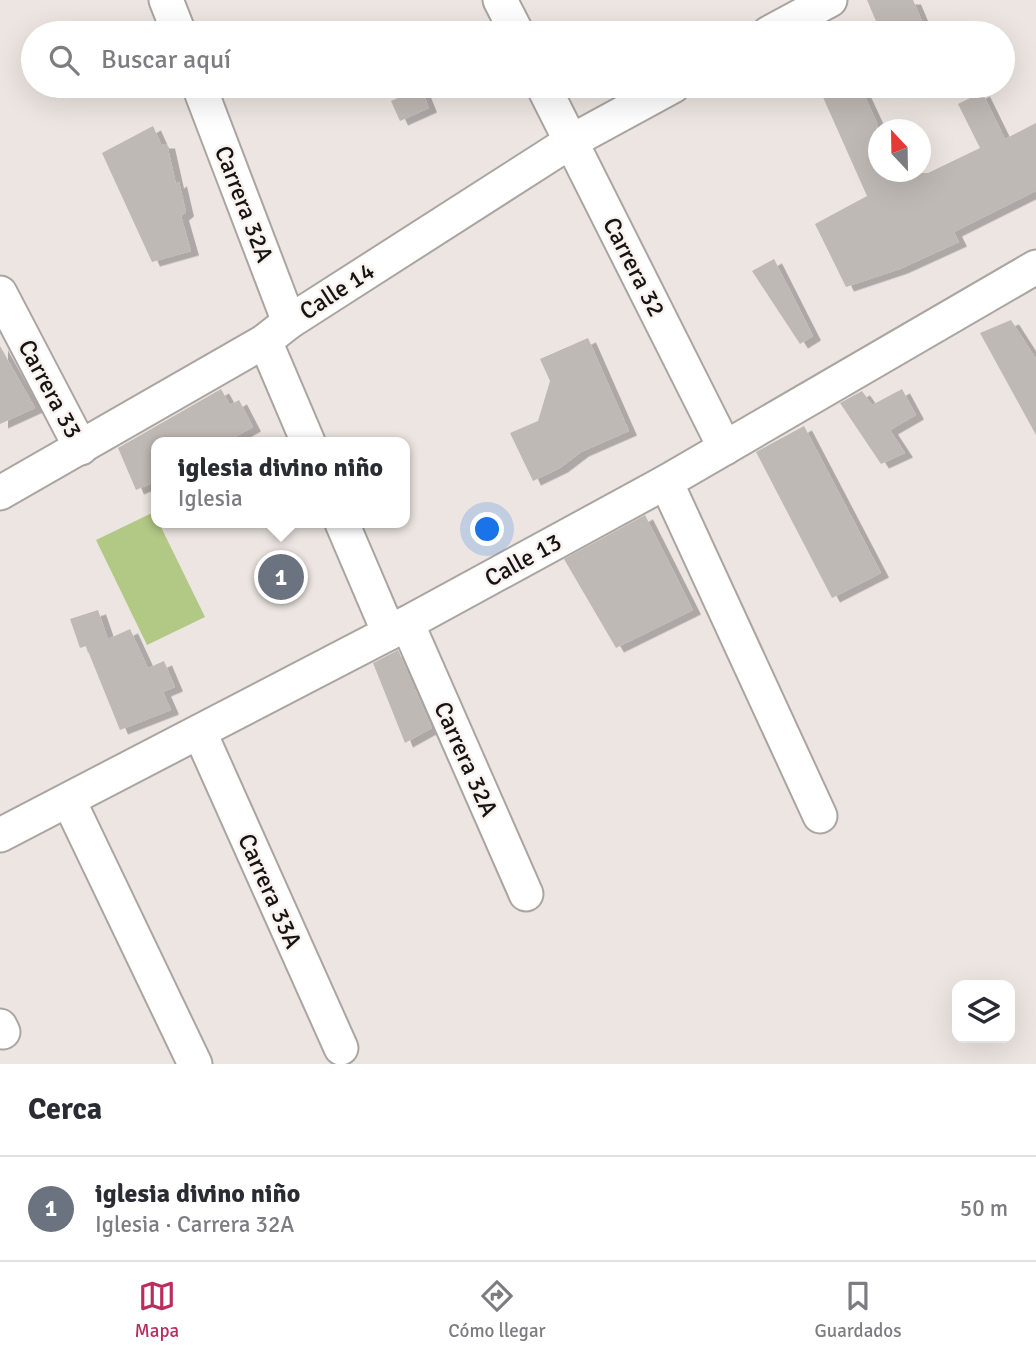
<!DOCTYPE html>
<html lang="es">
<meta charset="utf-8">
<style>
:root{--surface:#fff;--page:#f2f2f3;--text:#2b2b33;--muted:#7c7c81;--line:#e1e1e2;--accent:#bb2d5c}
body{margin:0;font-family:Signika,sans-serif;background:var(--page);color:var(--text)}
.controls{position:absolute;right:21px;bottom:21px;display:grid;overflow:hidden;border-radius:14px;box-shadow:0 7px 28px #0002}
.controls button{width:63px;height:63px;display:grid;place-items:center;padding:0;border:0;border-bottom:2px solid var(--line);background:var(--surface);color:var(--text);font:35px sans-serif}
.compass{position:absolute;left:868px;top:119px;width:63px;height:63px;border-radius:50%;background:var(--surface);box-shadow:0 7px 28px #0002;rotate:338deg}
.you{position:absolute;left:488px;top:530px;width:24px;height:24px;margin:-18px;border:5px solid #fff;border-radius:50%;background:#1a73e8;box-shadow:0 0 0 10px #1a73e833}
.badge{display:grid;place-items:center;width:46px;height:46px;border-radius:50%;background:var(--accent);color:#fff;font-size:23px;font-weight:700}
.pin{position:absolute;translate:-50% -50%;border:4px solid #fff;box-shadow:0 2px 7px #0006}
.popup{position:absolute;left:151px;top:437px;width:259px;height:91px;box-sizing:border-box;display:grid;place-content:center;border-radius:14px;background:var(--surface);filter:drop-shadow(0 2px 5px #0005);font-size:23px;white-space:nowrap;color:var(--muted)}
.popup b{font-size:26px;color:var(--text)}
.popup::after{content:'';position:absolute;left:50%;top:100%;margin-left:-14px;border:14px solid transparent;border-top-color:var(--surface)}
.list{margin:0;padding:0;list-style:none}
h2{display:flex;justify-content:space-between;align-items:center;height:91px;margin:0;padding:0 28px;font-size:30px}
h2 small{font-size:23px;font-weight:400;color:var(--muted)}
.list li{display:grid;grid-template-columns:46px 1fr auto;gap:21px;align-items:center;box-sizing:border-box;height:105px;padding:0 28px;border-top:2px solid var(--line)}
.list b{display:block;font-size:26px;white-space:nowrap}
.list p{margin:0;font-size:23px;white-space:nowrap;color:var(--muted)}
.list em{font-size:23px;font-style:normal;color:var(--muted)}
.icon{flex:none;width:38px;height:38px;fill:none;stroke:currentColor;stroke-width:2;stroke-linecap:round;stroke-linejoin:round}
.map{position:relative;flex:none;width:1036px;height:1064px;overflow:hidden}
.search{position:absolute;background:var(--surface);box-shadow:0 7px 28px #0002;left:21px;right:21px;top:21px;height:77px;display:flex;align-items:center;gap:18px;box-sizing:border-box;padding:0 24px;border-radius:38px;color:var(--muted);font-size:26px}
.sheet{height:196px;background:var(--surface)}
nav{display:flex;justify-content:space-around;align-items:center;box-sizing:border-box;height:98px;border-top:2px solid var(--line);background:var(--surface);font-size:19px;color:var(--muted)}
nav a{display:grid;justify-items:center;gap:4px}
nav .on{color:var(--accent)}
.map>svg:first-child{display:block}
.green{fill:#b2c885}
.building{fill:#bfb9b5;filter:url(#shadow)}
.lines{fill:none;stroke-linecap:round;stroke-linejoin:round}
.minor-casing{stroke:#aba5a1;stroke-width:37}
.minor{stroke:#fff;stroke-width:33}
.labels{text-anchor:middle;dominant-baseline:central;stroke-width:5;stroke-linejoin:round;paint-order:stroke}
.street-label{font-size:24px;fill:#161412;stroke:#f9f2ee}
</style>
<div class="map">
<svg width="1036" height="1064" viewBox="0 0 1036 1064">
<defs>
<filter id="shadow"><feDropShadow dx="8" dy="4.5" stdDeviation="0" flood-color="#0004"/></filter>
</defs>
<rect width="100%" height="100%" fill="#ece5e1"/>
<!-- green -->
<path class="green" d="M154 512 157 523H159L205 617 147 645 96 540Z"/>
<!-- building -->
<g class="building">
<path d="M867 0H913L927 33H881Z"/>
<path d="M842 86H860L878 125V172L928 173 980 148 958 104 982 92 1005 139 1036 123V191L954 232 959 242 900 269 846 287 815 224 867 196 822 95Z"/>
<path d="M421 88 429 108 400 121 391 101Z"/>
<path d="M153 126 161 144H167L176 184 179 182 186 212 181 216 191 251 152 262 102 153Z"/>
<path d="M774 259 813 336 800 344 752 271Z"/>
<path d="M1011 320 1036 359V435L980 333Z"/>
<path d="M588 338 629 431 581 452 560 468 533 481 510 433 538 421 550 381 540 359Z"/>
<path d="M0 346 35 408 0 424Z"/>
<path d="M221 389 230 405 239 400 253 427 226 442H157V481L136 490 118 448Z"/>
<path d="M902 389 916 415 890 430 905 453 881 464 840 403 862 391 872 405Z"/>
<path d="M804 426 881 573 832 598 756 452Z"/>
<path d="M645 515 693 610 616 648 564 559Z"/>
<path d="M98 610 108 639 130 629 148 668 164 661 175 687 163 692 171 710 120 730 86 646 80 648 70 619Z"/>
<path d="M398 650 432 728 405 743 373 663Z"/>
</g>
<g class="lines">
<defs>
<g id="minor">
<path d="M166 0 179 33"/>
<path d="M500 0 517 33"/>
<path d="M769 33 830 0"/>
<path d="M199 86 289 322"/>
<path d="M543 86 725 448"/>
<path d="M0 293 81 448"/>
<path d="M265 341 308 442"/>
<path d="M666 482 820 816"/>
<path d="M0 493 265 341 289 322 570 142 673 86"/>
<path d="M342 523 389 633"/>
<path d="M407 623 526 894"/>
<path d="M200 733 341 1048"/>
<path d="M69 801 195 1064"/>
<path d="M0 835 389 633 666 482 1036 267"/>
<path d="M0 1026 3 1032"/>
</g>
</defs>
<!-- minor casing -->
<use href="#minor" class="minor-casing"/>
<!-- minor -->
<use href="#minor" class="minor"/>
</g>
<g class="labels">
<!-- street labels -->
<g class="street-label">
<text transform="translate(244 204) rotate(69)">Carrera 32A</text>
<text transform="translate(634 267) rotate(63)">Carrera 32</text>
<text transform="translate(337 291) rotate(-33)">Calle 14</text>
<text transform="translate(50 389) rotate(62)">Carrera 33</text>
<text transform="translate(523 560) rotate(-29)">Calle 13</text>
<text transform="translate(466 759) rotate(66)">Carrera 32A</text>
<text transform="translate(270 891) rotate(66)">Carrera 33A</text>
</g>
</g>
</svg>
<div class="controls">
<button><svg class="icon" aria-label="layers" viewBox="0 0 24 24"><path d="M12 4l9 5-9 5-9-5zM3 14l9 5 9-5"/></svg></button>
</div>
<svg class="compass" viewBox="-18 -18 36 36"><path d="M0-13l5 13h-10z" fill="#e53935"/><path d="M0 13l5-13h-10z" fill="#7c7c81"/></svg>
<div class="you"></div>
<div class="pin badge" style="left:281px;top:577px;background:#6b7280">1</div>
<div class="popup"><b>iglesia divino niño</b>Iglesia</div>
<div class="search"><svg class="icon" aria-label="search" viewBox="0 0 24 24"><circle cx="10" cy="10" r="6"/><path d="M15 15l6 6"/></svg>Buscar aquí</div>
</div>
<section class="sheet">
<h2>Cerca<small></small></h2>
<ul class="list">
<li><span class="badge" style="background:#6b7280">1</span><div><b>iglesia divino niño</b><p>Iglesia · Carrera 32A</p></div><em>50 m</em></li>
</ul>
</section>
<nav>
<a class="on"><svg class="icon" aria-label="map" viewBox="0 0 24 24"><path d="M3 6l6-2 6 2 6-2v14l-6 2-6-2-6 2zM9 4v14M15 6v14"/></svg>Mapa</a>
<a><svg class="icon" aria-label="directions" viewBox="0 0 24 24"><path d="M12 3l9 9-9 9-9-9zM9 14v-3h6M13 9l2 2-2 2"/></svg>Cómo llegar</a>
<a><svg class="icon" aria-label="saved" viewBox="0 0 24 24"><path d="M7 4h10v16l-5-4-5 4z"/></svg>Guardados</a>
</nav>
